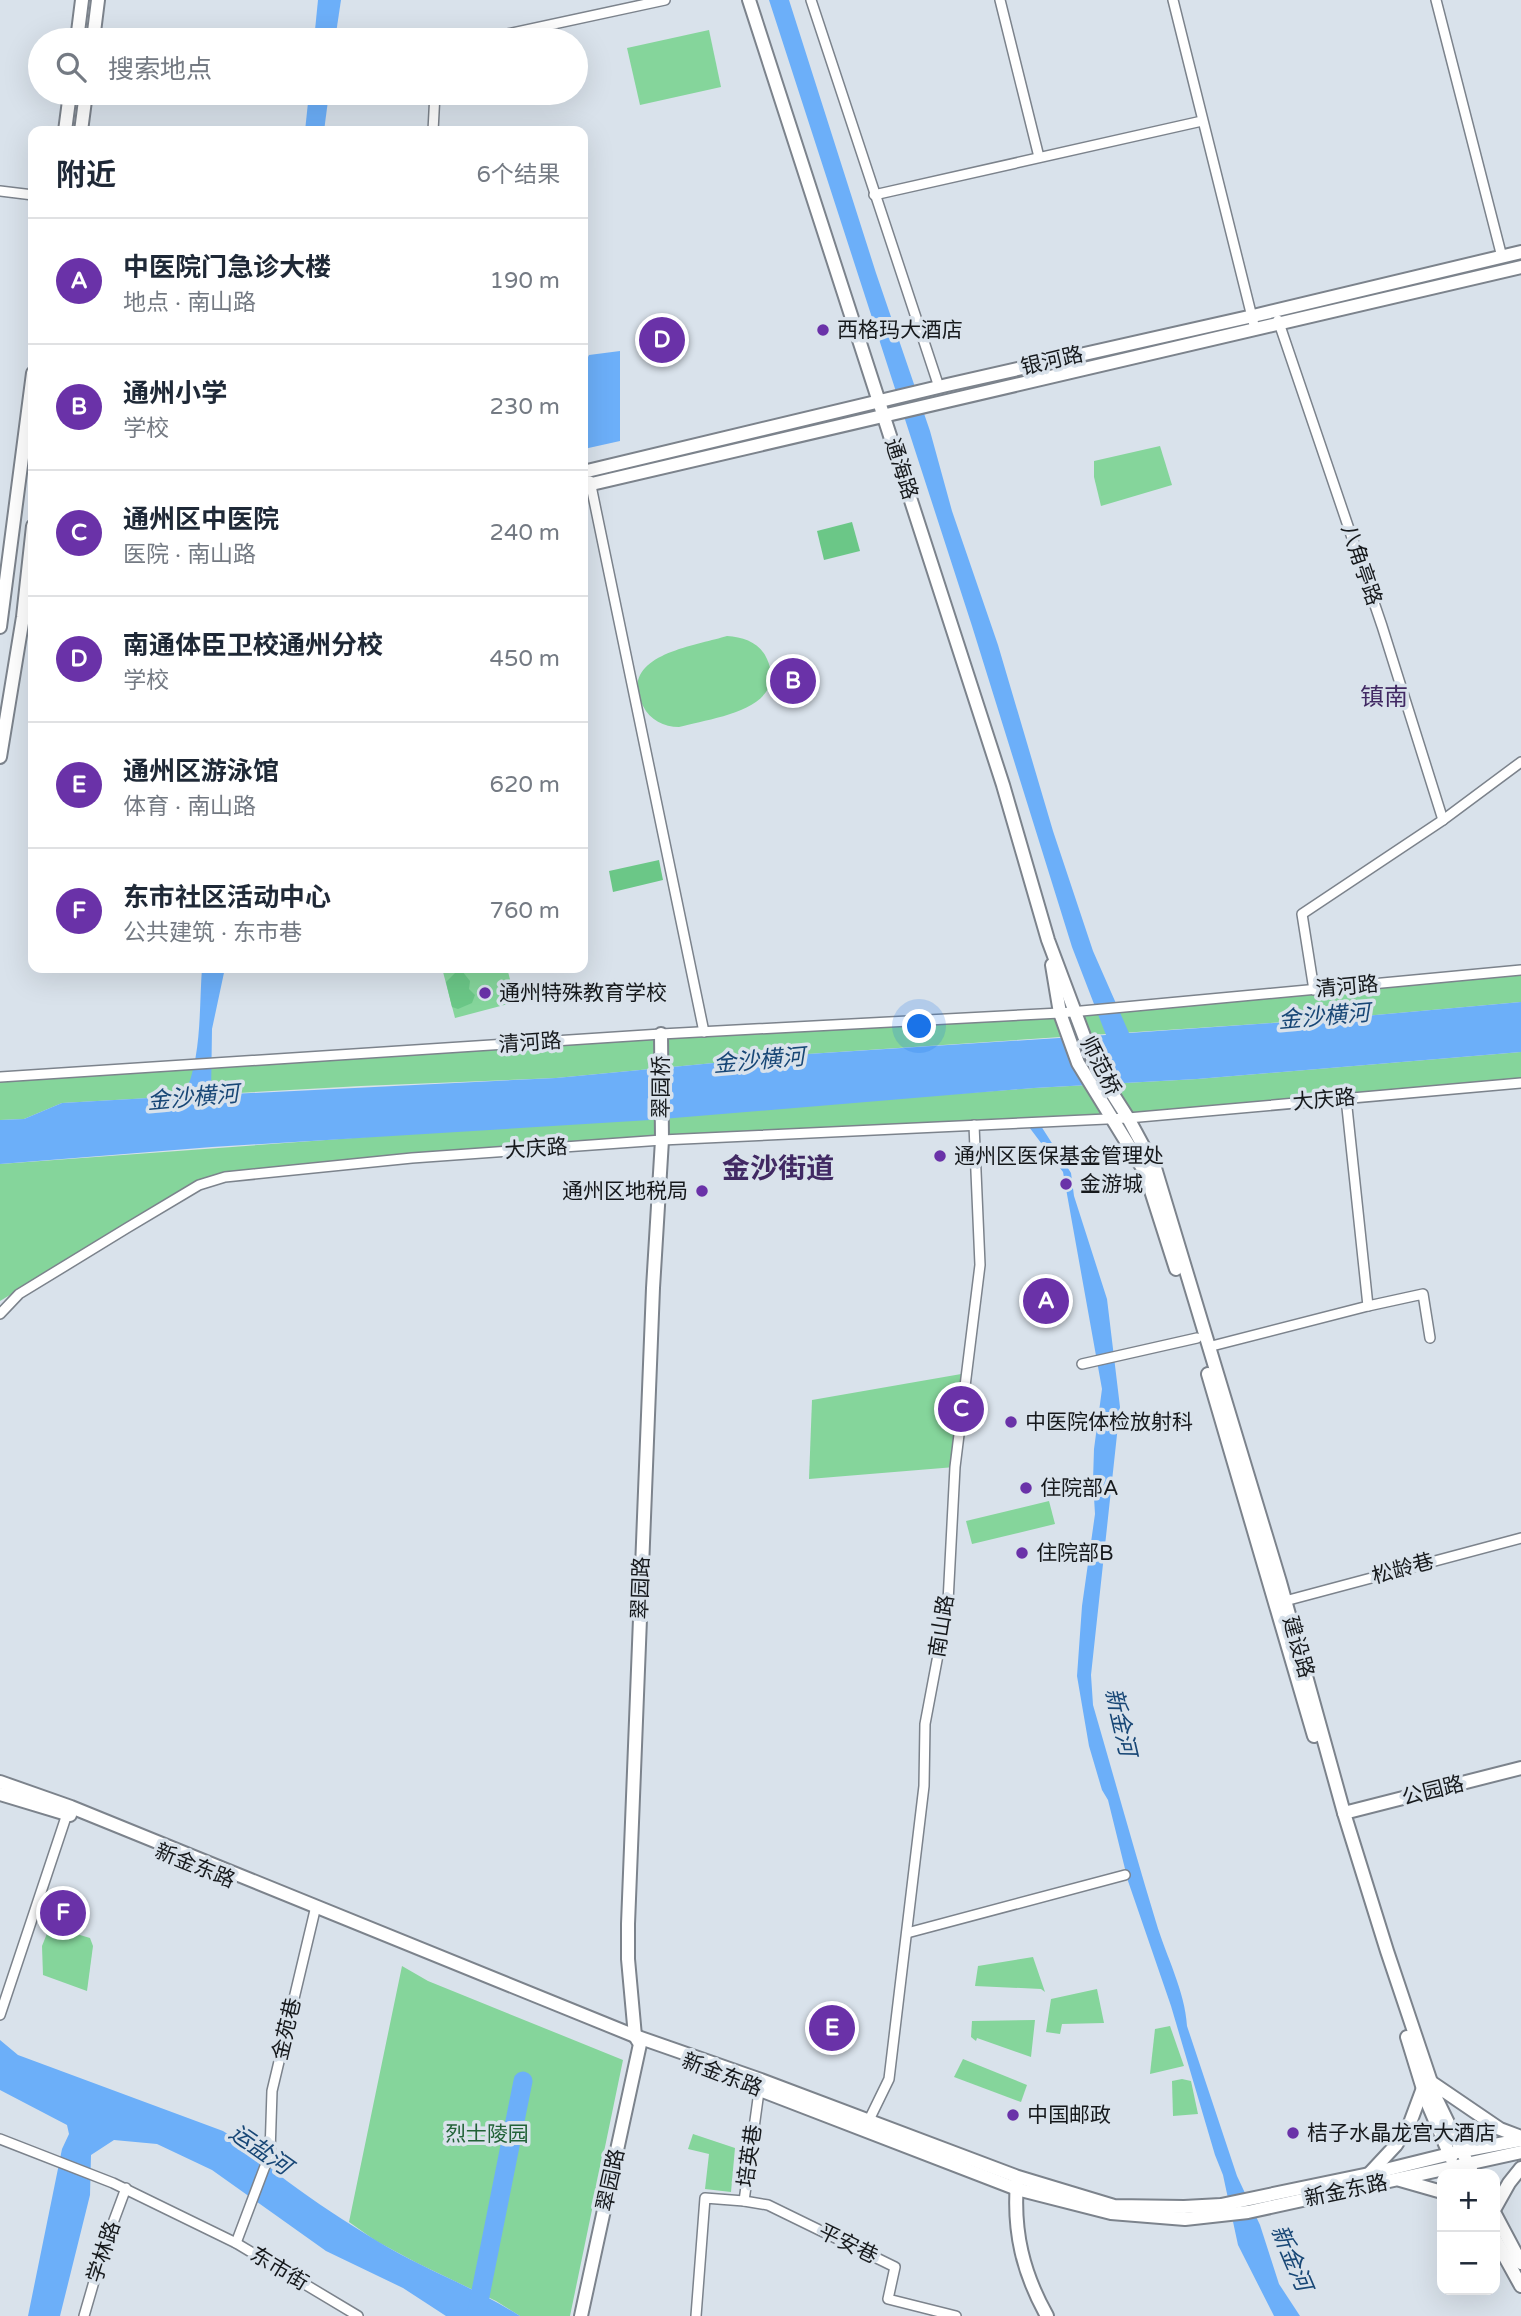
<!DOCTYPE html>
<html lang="zh">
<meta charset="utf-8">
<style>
:root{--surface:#fff;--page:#f2f2f3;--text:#1f2937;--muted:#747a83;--line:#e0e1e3;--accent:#6a32a8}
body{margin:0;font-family:"Varela Round","Noto Sans SC",sans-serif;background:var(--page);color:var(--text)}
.controls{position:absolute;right:21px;bottom:21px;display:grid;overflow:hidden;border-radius:14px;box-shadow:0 7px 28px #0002}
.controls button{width:63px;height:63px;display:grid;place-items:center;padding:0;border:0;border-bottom:2px solid var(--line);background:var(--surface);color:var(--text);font:35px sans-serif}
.you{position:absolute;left:920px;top:1027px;width:24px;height:24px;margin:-18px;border:5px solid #fff;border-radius:50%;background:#1a73e8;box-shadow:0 0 0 10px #1a73e833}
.badge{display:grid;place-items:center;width:46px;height:46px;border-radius:50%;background:var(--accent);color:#fff;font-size:23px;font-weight:700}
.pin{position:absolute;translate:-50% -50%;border:4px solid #fff;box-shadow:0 2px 7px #0006}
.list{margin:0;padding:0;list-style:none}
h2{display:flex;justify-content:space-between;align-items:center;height:91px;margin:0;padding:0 28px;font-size:30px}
h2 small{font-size:23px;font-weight:400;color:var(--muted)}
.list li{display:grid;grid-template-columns:46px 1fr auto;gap:21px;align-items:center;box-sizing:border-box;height:126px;padding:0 28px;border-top:2px solid var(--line)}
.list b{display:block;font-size:26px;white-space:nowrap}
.list p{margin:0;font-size:23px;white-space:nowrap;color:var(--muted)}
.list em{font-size:23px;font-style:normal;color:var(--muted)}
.icon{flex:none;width:38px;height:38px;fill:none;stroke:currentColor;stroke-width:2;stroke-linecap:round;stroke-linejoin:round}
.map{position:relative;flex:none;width:1521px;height:2316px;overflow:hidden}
.search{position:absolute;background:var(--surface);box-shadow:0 7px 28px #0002;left:28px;top:28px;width:560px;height:77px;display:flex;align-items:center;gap:18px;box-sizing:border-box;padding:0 24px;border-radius:38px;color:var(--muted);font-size:26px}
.panel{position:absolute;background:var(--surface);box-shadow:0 7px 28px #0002;left:28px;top:126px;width:560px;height:847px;border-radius:14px}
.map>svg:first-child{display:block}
.green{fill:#85d59b}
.forest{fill:#6bc787}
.water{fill:#6caff9}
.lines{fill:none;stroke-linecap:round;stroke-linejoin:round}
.river{stroke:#6caff9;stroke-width:19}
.street-casing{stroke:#7c838c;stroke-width:12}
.secondary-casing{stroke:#7c838c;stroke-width:16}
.street{stroke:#fff;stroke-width:9}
.secondary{stroke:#fff;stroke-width:12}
.poi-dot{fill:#6a32a8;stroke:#d9e2eb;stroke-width:2.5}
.labels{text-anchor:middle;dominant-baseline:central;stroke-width:7;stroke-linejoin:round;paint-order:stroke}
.poi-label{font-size:21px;fill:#16191c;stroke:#d9e2eb;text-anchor:start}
.street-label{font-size:21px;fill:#16191c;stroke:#d9e2eb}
.park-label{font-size:21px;fill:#226238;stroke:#d9e2eb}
.water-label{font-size:23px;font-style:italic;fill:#184776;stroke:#d9e2eb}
.quarter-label{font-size:24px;fill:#412963;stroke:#d9e2eb}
.district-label{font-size:28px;font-weight:bold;fill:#412963;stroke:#d9e2eb}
</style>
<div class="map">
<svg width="1521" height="2316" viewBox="0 0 1521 2316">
<rect width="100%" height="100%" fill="#d9e2eb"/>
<!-- green -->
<g class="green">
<path d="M709 30 721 87 640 105 627 48Z"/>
<path d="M1160 446 1172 485 1101 506 1094 477V461Z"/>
<path d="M727 636C744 637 760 643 767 659 790 710 711 718 679 727 664 727 650 720 643 706 616 655 695 646 727 636Z"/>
<path d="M442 968H507L516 1002 455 1018Z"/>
<path d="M1521 970V1002L1331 1019 808 1054 556 1078 361 1086 62 1103 24 1119 0 1120V1077L1060 1013Z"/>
<path d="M1521 1052V1083L1128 1118 411 1156 197 1182 0 1301V1164L1034 1088 1197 1079Z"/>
<path d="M967 1373 955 1467 809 1479 812 1400Z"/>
<path d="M1049 1501 1055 1524 972 1544 966 1521Z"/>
<path d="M50 1926 90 1938 93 1946 87 1991 43 1975 42 1946Z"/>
<path d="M1033 1957 1045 1992 1041 1989 975 1986 978 1966Z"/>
<path d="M402 1966 428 1981 623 2060 570 2316H520L496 2301 417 2263 376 2241 349 2222Z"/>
<path d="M1097 1989 1104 2023 1062 2024 1060 2034 1046 2032 1051 1999Z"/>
<path d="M1035 2020 1031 2057 977 2038 976 2041 971 2037 972 2021Z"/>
<path d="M1170 2026 1184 2066 1150 2074 1155 2029Z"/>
<path d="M963 2059 1027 2085 1021 2102 954 2077Z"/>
<path d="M1182 2079 1191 2081 1198 2114 1173 2116 1172 2081Z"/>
<path d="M693 2134 735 2148 731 2192 705 2189 709 2154 688 2149Z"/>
</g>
<!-- forest -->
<g class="forest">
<path d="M852 522 860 551 824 560 817 531Z"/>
<path d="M659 860 663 880 613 892 609 871Z"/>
<path d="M457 971H462L470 981 469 989 475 995 472 1003 458 1009 452 1007 446 982Z"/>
</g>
<!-- water -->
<g class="water">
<path d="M318 0H341L335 40H314Z"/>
<path d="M769 0H789L876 273 930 431 952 511 998 645 1053 831 1093 951 1129 1033 1331 1019 1521 1002V1052L1197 1079 1034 1088 650 1120 212 1147 0 1164V1120L24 1119 62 1103 184 1096C202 1058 199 1009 202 968H225L212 1029 211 1095 556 1078 808 1054 1106 1035 1072 947 972 626Z"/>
<path d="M309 93H329L324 131H305Z"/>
<path d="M620 351V441L584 449 587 359 589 355Z"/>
<path d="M1041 1126 1071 1173 1074 1196 1107 1299 1120 1407 1091 1675 1093 1705C1114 1777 1134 1850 1156 1922 1166 1956 1185 1991 1187 2026L1237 2176 1260 2225 1279 2284 1300 2316H1274L1238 2245 1223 2175 1215 2155 1171 2006 1128 1881 1108 1800 1102 1790 1089 1746 1077 1676 1082 1606 1095 1514 1093 1481 1094 1449 1102 1389 1063 1172 1029 1127Z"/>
<path d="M0 2040 18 2055 223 2131C248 2146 264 2164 287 2181 315 2202 346 2222 377 2241 423 2269 474 2287 520 2316H446L403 2288 326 2251 212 2170 157 2144 114 2140 91 2155 90 2195 60 2316H28L62 2149 69 2134 67 2125 0 2090Z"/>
</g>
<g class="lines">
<!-- river -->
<path class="river" d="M476 2316 523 2081"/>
<defs>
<g id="street">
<path d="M811 0 939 387"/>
<path d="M1000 0 1039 157"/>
<path d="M1173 0 1255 329"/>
<path d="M1436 0 1502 257"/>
<path d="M480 40 665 0"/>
<path d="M433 131 435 93"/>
<path d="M0 191 33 195"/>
<path d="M874 195 1202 121"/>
<path d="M1278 320 1382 626 1443 820"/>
<path d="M590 481 704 1032"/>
<path d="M1314 990 1302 914 1443 820 1521 762"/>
<path d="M0 1077 661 1034 1060 1013 1521 970"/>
<path d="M1368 1306 1423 1294 1430 1338"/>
<path d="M0 1314 19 1294 127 1228 199 1185 225 1177 412 1158 662 1140 1128 1118 1521 1083"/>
<path d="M1208 1347 1368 1306 1346 1098"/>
<path d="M1082 1364 1197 1338"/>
<path d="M1285 1601 1521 1538"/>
<path d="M907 1933 1125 1875"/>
<path d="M0 2015 67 1814"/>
<path d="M869 2120 889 2079 924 1786 925 1724 948 1602 955 1467 980 1265 974 1125"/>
<path d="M0 2139 113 2183 236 2243 358 2316"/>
<path d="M744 2201 768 2205 895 2267 888 2299 956 2316"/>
<path d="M236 2243 270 2153 272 2091 316 1906"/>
<path d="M84 2316 104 2247 126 2188"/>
<path d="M696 2316 705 2198 744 2201 760 2084"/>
</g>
<g id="secondary">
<path d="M749 0 1003 785 1048 940 1096 1068 1128 1118 1155 1168 1280 1582 1344 1813 1387 1951 1437 2100 1473 2174"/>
<path d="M77 40 82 0"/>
<path d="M93 40 98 0"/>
<path d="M65 131 70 93"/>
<path d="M81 131 86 93"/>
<path d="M583 472 947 385 1253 316 1521 252"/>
<path d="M583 486 1521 267"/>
<path d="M0 627 33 373"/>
<path d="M0 757 23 617 33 526"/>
<path d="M1052 965 1060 1013 1078 1063 1145 1172 1176 1269"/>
<path d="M1208 1374 1314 1736"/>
<path d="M0 1782 71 1807 635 2036 761 2080 1018 2177 1114 2206 1184 2207 1221 2205 1369 2174 1462 2151 1521 2140"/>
<path d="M0 1794 70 1815"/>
<path d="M1344 1813 1521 1768"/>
<path d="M1407 2037 1427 2102 1451 2158"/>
<path d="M638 2041 635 2036 628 1959V1924L653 1288 662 1140 661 1034"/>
<path d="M734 2080 1017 2189 1111 2213 1185 2219 1248 2212 1521 2152"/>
<path d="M1431 2082 1500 2129 1521 2137"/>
<path d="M1369 2174 1396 2145 1410 2123 1423 2088"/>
<path d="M1400 2180 1442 2192"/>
<path d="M1017 2182C1013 2232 1023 2273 1047 2316"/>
<path d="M1495 2208 1509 2183 1521 2168"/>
<path d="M1495 2214 1521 2263"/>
<path d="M1495 2239 1521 2286"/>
<path d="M581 2316 640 2044"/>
</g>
</defs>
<!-- street casing -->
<use href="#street" class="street-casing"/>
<!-- secondary casing -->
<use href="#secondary" class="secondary-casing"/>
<!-- street -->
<use href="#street" class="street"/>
<!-- secondary -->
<use href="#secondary" class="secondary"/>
</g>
<!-- markers -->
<g class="poi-dot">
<circle cx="823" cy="330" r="7"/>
<circle cx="485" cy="993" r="7"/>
<circle cx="940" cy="1156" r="7"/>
<circle cx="1066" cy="1184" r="7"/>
<circle cx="702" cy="1191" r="7"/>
<circle cx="1011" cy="1422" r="7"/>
<circle cx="1026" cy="1488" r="7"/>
<circle cx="1022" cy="1553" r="7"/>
<circle cx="1013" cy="2115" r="7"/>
<circle cx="1293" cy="2133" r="7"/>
</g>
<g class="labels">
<!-- poi labels -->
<g class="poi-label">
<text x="837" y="330">西格玛大酒店</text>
<text x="499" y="993">通州特殊教育学校</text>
<text x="954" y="1156">通州区医保基金管理处</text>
<text x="1080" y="1184">金游城</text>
<text x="688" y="1191" text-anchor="end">通州区地税局</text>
<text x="1025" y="1422">中医院体检放射科</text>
<text x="1040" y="1488">住院部A</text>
<text x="1036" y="1553">住院部B</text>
<text x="1027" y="2115">中国邮政</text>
<text x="1307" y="2133">桔子水晶龙宫大酒店</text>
</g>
<!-- street labels -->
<g class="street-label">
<text transform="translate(1052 361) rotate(-13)">银河路</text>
<text transform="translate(901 469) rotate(72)">通海路</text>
<text transform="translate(1361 565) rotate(71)">八角亭路</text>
<text transform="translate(1347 987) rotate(-5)">清河路</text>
<text transform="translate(530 1043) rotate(-4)">清河路</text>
<text transform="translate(1100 1066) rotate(63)">师范桥</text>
<text transform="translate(661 1087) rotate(-90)">翠园桥</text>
<text transform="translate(1324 1100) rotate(-5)">大庆路</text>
<text transform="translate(536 1149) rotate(-4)">大庆路</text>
<text transform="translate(1403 1569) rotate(-15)">松龄巷</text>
<text transform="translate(641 1588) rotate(-88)">翠园路</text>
<text transform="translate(942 1626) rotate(-81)">南山路</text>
<text transform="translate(1298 1647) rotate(74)">建设路</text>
<text transform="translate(1433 1791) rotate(-14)">公园路</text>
<text transform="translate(195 1866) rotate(22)">新金东路</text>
<text transform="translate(287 2029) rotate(-77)">金苑巷</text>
<text transform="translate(722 2075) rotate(21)">新金东路</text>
<text transform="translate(750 2156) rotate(-82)">培英巷</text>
<text transform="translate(611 2180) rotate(-78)">翠园路</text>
<text transform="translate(1346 2191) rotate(-12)">新金东路</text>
<text transform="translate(848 2244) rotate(26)">平安巷</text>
<text transform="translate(104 2252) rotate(-72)">学林路</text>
<text transform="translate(279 2269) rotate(31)">东市街</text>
</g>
<!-- park labels -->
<g class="park-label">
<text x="487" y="2134">烈士陵园</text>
</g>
<!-- water labels -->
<g class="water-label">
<text transform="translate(1324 1017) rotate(-5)">金沙横河</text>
<text transform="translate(759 1061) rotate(-5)">金沙横河</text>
<text transform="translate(193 1098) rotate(-5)">金沙横河</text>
<text transform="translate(1120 1722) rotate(77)">新金河</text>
<text transform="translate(260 2150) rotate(35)">运盐河</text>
<text transform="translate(1291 2258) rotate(67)">新金河</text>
</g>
<!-- quarter labels -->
<g class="quarter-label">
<text x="1384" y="697">镇南</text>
</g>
<!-- district labels -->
<g class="district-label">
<text x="778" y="1169">金沙街道</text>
</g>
</g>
</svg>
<div class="controls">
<button>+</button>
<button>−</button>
</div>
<div class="you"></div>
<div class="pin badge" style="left:1046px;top:1301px">A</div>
<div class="pin badge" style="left:793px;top:681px">B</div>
<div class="pin badge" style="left:961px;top:1409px">C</div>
<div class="pin badge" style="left:662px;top:340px">D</div>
<div class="pin badge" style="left:832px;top:2028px">E</div>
<div class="pin badge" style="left:63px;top:1913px">F</div>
<div class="search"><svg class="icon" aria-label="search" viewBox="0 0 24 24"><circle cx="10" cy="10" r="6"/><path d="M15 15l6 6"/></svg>搜索地点</div>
<section class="panel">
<h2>附近<small>6个结果</small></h2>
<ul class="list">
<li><span class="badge">A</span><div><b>中医院门急诊大楼</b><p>地点 · 南山路</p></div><em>190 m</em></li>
<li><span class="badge">B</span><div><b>通州小学</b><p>学校</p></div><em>230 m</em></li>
<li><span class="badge">C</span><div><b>通州区中医院</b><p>医院 · 南山路</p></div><em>240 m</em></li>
<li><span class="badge">D</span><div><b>南通体臣卫校通州分校</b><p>学校</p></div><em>450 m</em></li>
<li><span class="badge">E</span><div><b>通州区游泳馆</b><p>体育 · 南山路</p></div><em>620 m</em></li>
<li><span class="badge">F</span><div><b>东市社区活动中心</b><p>公共建筑 · 东市巷</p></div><em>760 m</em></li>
</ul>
</section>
</div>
